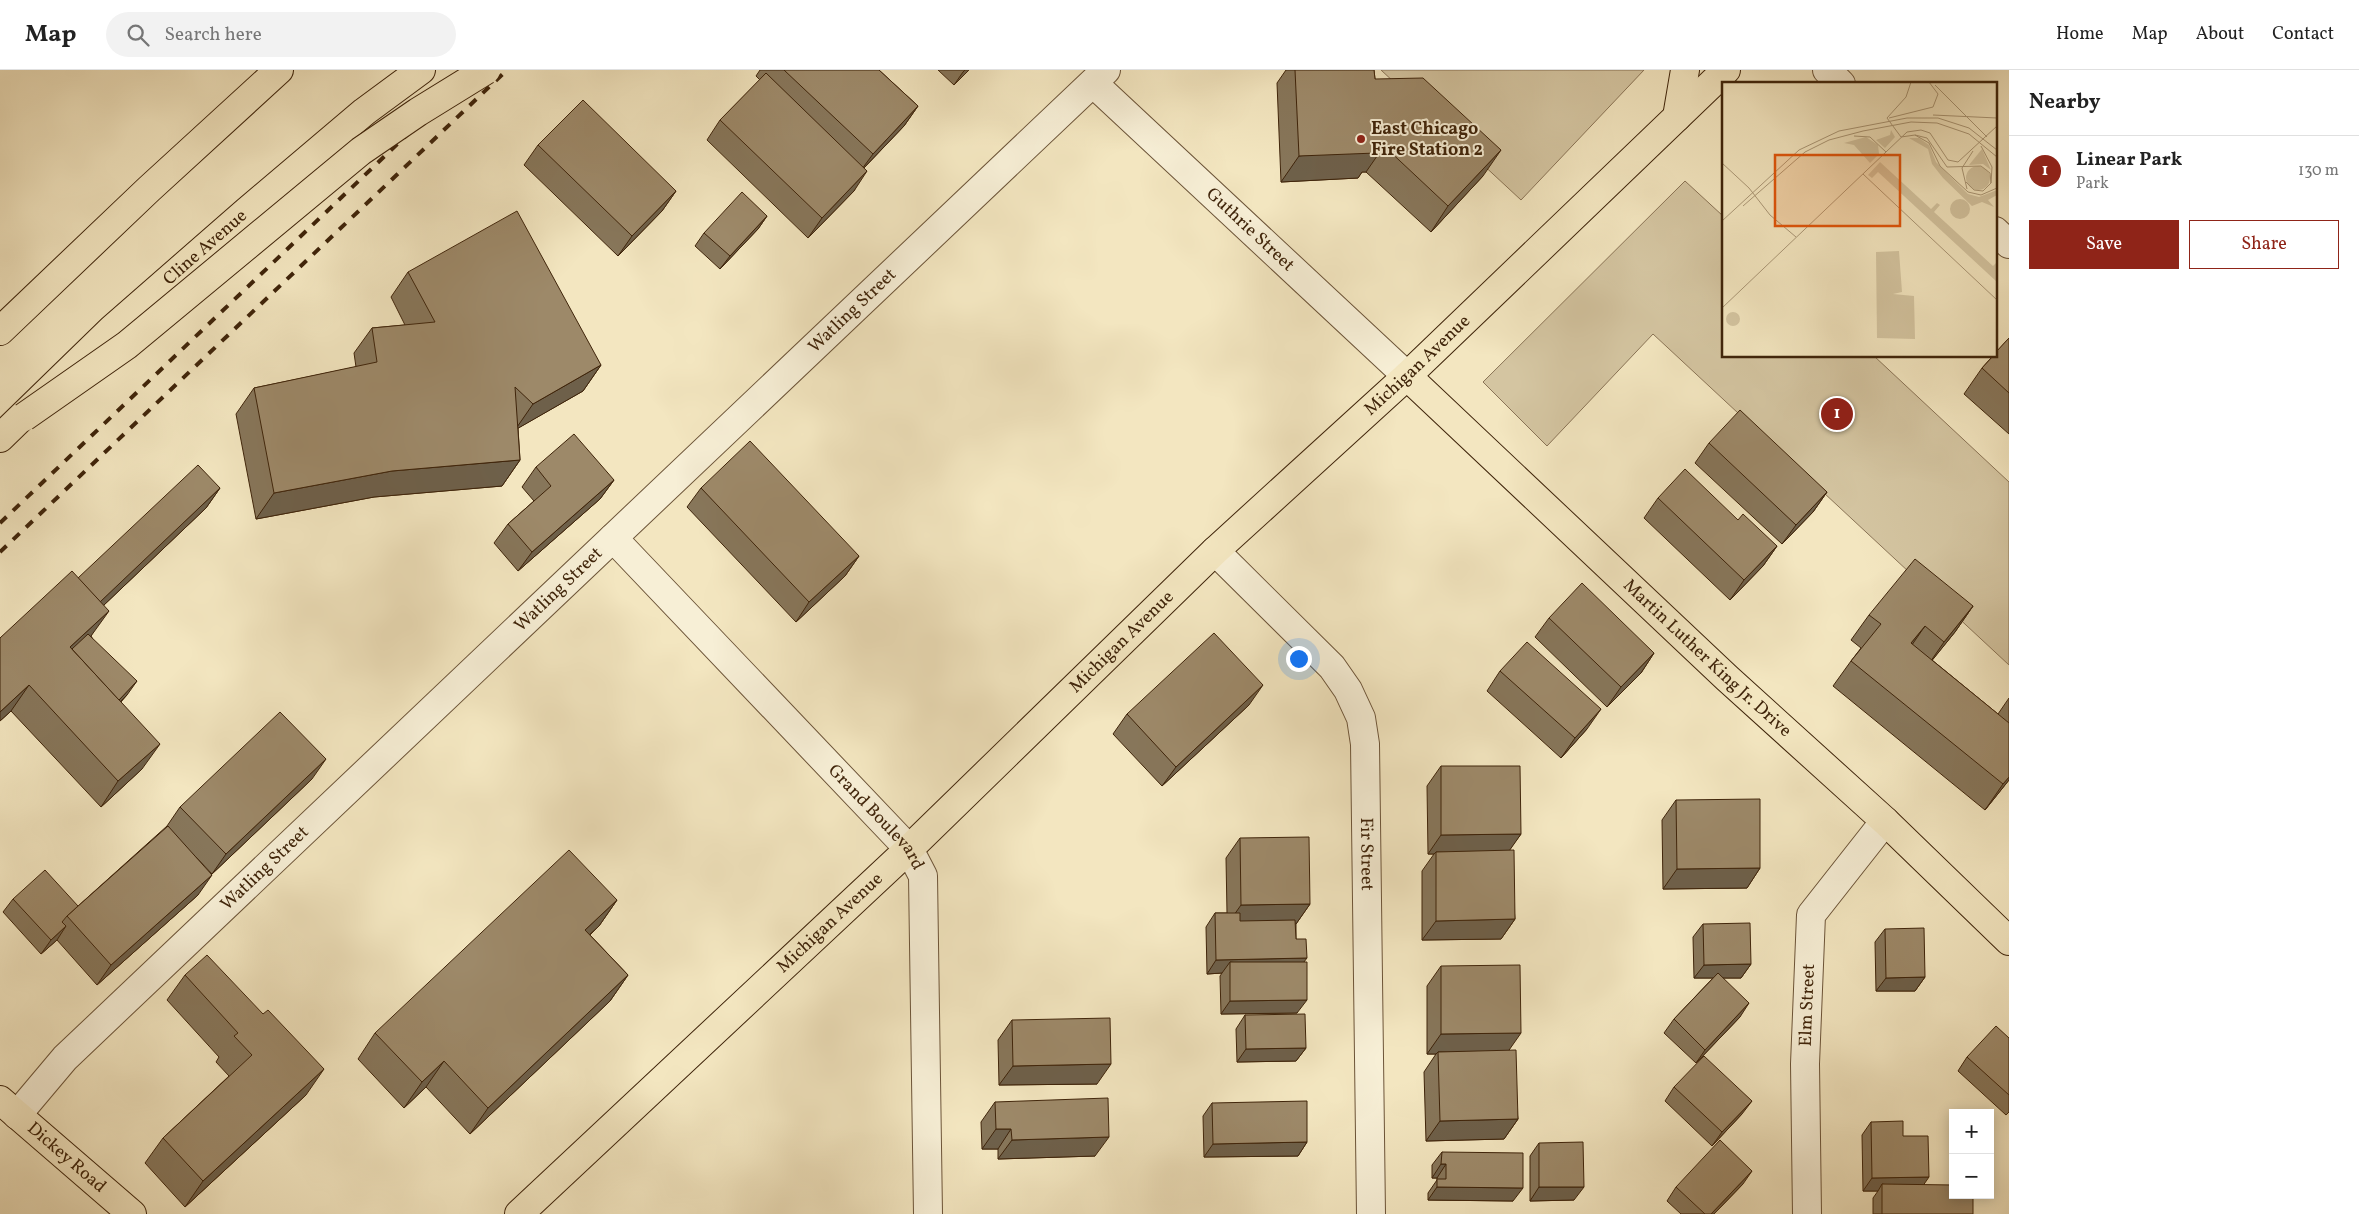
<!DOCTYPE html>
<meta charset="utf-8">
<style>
:root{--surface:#fff;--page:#f2f2f2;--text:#222;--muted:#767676;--line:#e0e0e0;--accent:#8f2418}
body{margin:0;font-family:Vollkorn,serif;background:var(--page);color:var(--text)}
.controls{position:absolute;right:15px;bottom:15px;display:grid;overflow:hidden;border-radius:0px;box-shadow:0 2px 12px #0003}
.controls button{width:45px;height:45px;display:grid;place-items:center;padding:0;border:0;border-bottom:1px solid var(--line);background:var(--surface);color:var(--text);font:25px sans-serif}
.you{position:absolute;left:1298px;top:588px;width:18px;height:18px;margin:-12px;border:4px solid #fff;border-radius:50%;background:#1a73e8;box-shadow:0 0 0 8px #1a73e833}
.badge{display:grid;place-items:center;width:32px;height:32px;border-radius:50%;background:var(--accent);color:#fff;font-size:16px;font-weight:700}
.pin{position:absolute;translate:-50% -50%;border:2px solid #fff;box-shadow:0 1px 5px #0006}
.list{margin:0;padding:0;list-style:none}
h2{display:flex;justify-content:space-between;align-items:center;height:65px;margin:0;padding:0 20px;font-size:21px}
h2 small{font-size:16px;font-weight:400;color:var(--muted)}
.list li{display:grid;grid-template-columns:32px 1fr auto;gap:15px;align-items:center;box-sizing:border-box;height:70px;padding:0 20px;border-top:1px solid var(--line)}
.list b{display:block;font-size:19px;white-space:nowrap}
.list p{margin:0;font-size:16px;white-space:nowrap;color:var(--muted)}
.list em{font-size:16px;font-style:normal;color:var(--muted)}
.actions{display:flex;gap:10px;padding:15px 20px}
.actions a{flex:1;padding:11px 0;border:1px solid var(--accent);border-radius:0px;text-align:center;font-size:18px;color:var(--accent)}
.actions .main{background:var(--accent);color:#fff}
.icon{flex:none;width:28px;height:28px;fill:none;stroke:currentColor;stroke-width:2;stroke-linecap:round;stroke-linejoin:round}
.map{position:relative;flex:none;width:2009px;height:1144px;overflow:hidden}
header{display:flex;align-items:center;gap:30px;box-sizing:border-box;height:70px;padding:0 25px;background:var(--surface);border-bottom:1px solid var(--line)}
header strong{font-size:24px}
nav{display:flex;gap:28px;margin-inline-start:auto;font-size:18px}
.search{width:350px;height:45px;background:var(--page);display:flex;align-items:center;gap:12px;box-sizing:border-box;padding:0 18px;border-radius:28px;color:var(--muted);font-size:19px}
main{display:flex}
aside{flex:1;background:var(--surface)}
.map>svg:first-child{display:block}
.green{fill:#d4c5a1;stroke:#8a7456}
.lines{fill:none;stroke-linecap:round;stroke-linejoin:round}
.minor-casing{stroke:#6c5438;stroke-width:30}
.major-casing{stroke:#3f240a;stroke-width:30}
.highway-casing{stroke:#3f240a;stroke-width:30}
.minor{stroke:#f7efd6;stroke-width:28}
.major{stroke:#f3e6c0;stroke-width:28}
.highway{stroke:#f3e6c0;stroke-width:28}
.rail{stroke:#3f240a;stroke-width:4;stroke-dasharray:9 9;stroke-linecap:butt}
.highway-bridge-casing{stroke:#3f240a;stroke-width:30;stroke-linecap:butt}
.highway-bridge{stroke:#f3e6c0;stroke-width:28}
.wall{fill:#87765a;stroke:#3f240a}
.shaded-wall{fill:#6e604a;stroke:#3f240a}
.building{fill:#9d8969;stroke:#3f240a}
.poi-dot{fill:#8f2418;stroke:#f7efd6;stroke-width:2}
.labels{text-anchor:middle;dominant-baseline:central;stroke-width:4;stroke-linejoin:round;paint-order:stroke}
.poi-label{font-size:18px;font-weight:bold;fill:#3f240a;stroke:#f7efd6;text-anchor:start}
.street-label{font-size:18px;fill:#3f240a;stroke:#f7efd6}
.inset-road{fill:none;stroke:#ab9877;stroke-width:1}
.view{fill:#e0560c;fill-opacity:0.15;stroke:#e0560c;stroke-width:2.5}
.inset-edge{fill:none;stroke:#3f240a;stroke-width:2.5}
</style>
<header>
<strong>Map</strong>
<div class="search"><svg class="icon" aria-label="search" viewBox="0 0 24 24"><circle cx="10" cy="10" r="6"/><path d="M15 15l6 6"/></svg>Search here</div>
<nav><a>Home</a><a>Map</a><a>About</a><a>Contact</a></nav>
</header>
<main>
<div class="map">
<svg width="2009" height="1144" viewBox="0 0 2009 1144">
<rect width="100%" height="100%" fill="#f3e6c0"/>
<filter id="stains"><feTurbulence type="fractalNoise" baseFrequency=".004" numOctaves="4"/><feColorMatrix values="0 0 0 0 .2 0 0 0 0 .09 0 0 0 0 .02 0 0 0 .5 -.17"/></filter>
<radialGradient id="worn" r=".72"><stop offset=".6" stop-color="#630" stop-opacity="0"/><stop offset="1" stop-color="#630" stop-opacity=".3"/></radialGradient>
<!-- green -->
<g class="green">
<path d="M1381 0H1644L1521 130Z"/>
<path d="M1685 111 1723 146V286H1874L2009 412V595L1653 264 1547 376 1483 312Z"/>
</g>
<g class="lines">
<defs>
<g id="minor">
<path d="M1827 0 1841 14"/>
<path id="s1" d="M1093 13 1407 306"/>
<path d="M1995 161 2009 174"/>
<path id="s2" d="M613 468 909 779 923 806 928 1144"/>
<path id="s3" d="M1215 481 1332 597 1348 620 1361 648 1365 674 1371 1144"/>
<path id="s4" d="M17 1045 65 988 1106 0"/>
<path id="s5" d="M1807 1144 1805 994 1811 845 1885 751"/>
</g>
<g id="major">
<path id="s6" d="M1407 306 1727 608 1885 751 2009 871"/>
<path id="s7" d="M0 1030 132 1144"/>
<path id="s8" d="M519 1144 909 779 1215 481 1407 306 1726 0"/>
</g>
<g id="highway">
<path d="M1677 47 1685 0"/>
<path d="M0 261 149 119 279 0"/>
<path id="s9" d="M0 368 112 259 247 141 364 42 421 0"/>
</g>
</defs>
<!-- minor casing -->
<use href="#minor" class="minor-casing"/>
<!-- major casing -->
<use href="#major" class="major-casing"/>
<!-- highway casing -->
<use href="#highway" class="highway-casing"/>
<!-- minor -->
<use href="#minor" class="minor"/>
<!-- major -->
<use href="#major" class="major"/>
<!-- highway -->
<use href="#highway" class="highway"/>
<!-- rail -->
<g class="rail">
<path d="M0 453 475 0"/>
<path d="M0 482 507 0"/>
</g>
<defs>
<path id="highway-bridge" d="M24 347 127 275 361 81 418 42 486 0"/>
</defs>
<!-- highway-bridge casing -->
<use href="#highway-bridge" class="highway-bridge-casing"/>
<!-- highway-bridge -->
<use href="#highway-bridge" class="highway-bridge"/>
</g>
<!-- wall -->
<g class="wall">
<path d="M760 0H879L918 36 904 56 864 98 854 121 808 168 707 70 720 50 760 10 756 6Z"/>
<path d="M938 0H969L954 15Z"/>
<path d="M1286 0H1374L1375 9 1483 106 1431 162 1366 102H1362L1358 108 1281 112 1277 13Z"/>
<path d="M538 75 676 121 662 141 618 186 524 95Z"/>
<path d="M767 146 758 159 720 199 695 176 704 163Z"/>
<path d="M408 202 601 295 583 321 518 358 520 390 502 416 374 427 256 449 236 344 254 318 356 297 354 283 372 258 405 255 391 227Z"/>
<path d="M2009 268V364L1964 324 1982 298Z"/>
<path d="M1709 373 1827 422 1813 442 1782 474 1695 393Z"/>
<path d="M536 397 614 410 600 429 518 501 494 473 508 454 534 431 522 417Z"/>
<path d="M220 418 206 438 104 535 91 566 127 625 121 632 142 699 101 737 11 641 0 651V568Z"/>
<path d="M701 418 859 486 845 506 796 552 687 437Z"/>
<path d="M1658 428 1738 450 1777 476 1763 496 1730 530 1644 448Z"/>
<path d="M1973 536 1955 562 1932 590 1998 644 2009 628V710L1985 740 1833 616 1851 591 1861 578 1851 570 1869 545Z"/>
<path d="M1549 548 1654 583 1641 603 1607 637 1535 567Z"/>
<path d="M1500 601 1587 659 1561 688 1487 621Z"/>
<path d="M1249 635 1162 716 1113 664 1127 644Z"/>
<path d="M1441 696 1521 764 1509 780 1515 849 1501 869 1422 870V801L1434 784H1428L1427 716Z"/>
<path d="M312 709 212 804 196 787 198 825 97 915 57 870 41 884 3 842 13 829 78 836 167 756 180 737Z"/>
<path d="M1676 730 1760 798 1747 818 1663 819 1662 750Z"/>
<path d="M1240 768 1310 834 1296 854V869L1304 892 1297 943 1221 944 1220 906 1222 903 1207 904 1206 857 1215 843H1227L1226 788Z"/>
<path d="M617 830 599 856 590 865 628 905 610 931 470 1064 426 1017 404 1038 358 989 375 963Z"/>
<path d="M1703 854 1751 894 1741 908H1723L1740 947 1696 993 1664 963 1674 949 1713 908H1694L1693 867Z"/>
<path d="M1885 859 1925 907 1915 921H1876L1875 872Z"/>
<path d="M1441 896 1509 980 1518 1049 1504 1069 1426 1071 1424 1002 1436 984H1427V916Z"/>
<path d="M185 905 306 1025 185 1137 145 1093 163 1068 229 1006 216 992 219 987 167 930Z"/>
<path d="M1245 945 1306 978 1296 991 1237 992 1236 959Z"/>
<path d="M1012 950 1097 1014 999 1015 998 970Z"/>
<path d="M2009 968V1042L2006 1045 1958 1001 1967 987Z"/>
<path d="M1674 1017 1742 1044 1712 1076 1665 1031Z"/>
<path d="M995 1032 1095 1086 998 1089V1079H982L981 1052Z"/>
<path d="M1212 1033 1307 1072 1298 1086 1204 1087 1203 1046Z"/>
<path d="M1871 1052 1903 1066 1924 1115 1973 1144H1873V1128L1878 1121H1863L1862 1065Z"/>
<path d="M1539 1073 1574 1130 1530 1131V1086Z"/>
<path d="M1442 1082 1513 1131 1428 1130V1123L1437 1110V1108H1432V1095Z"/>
<path d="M1743 1114 1714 1144H1681L1667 1131 1676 1117Z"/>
</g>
<!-- shaded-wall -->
<g class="shaded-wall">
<path d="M965 0H969L954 15 963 2Z"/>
<path d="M918 36 904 56 859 103 873 84Z"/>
<path d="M1376 76H1384L1366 102H1362L1358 108 1281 112 1299 86Z"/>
<path d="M1501 80 1483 106 1431 162 1448 136Z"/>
<path d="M867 101 854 121 808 168 822 148Z"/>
<path d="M676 121 662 141 618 186 632 166Z"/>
<path d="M767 146 758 159 720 199 730 186Z"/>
<path d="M601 295 583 321 515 360 533 334Z"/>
<path d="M520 390 502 416 374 427 256 449 274 423 392 401Z"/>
<path d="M614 410 600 429 518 501 532 482Z"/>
<path d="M220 418 206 438 83 555 96 535Z"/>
<path d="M1827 422 1813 442 1782 474 1796 455Z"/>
<path d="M1777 476 1763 496 1730 530 1744 510Z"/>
<path d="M859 486 845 506 796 552 809 532Z"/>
<path d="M1973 536 1955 562 1926 598 1944 572Z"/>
<path d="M109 541 91 566 64 592 70 577Z"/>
<path d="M1925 556 1907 582 1911 573Z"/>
<path d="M1654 583 1641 603 1607 637 1621 617Z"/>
<path d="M137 611 127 625 99 653 109 640Z"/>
<path d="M29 615 11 641 0 651V642Z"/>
<path d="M1263 615 1249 635 1162 716 1176 697Z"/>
<path d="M1601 639 1587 659 1561 688 1575 668Z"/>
<path d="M160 674 142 699 101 737 118 711Z"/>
<path d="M326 689 312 709 212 804 226 784Z"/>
<path d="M2009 707V710L1985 740 2003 714Z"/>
<path d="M1521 764 1507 784 1436 782 1434 784H1428L1441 765Z"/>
<path d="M1760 798 1747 818 1663 819 1677 799Z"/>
<path d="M212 805 198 825 97 915 111 895Z"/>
<path d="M617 830 599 856 567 885 585 860Z"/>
<path d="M1310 834 1296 854 1227 855 1241 835Z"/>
<path d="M1515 849 1501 869 1422 870 1436 851Z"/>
<path d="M66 856 57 870 41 884 51 870Z"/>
<path d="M1307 888 1297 901 1230 892 1222 903 1207 904 1216 890Z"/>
<path d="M1751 894 1741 908H1694L1704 895Z"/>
<path d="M628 905 610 931 470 1064 488 1038Z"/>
<path d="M1925 907 1915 921H1876L1886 908Z"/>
<path d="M1307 930 1297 943 1221 944 1230 931Z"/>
<path d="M1749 933 1740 947 1696 993 1705 980Z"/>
<path d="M1521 963 1507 983 1438 982 1436 984H1427L1441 964Z"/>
<path d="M1306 978 1296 991 1237 992 1246 979Z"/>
<path d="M444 991 426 1017 404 1038 422 1012Z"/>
<path d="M1111 994 1097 1014 999 1015 1013 996Z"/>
<path d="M324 999 306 1025 185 1137 203 1111Z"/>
<path d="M1752 1031 1742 1044 1712 1076 1722 1062Z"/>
<path d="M1518 1049 1504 1069 1426 1071 1440 1051Z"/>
<path d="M996 1059H1011L998 1079H982Z"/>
<path d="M1109 1067 1095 1086 998 1089 1012 1070Z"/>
<path d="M1307 1072 1298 1086 1204 1087 1213 1074Z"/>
<path d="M1441 1094H1446L1437 1108H1432Z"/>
<path d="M1752 1101 1743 1114 1714 1144H1711Z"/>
<path d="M1929 1107 1920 1120 1882 1114 1878 1121H1863L1872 1108Z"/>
<path d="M1437 1117 1523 1118 1513 1131 1428 1130Z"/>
<path d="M1539 1117H1584L1574 1130 1530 1131Z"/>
</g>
<!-- building -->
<g class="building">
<path d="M784 0H879L918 36 873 84Z"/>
<path d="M1295 0H1374L1375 9 1423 8 1501 80 1448 136 1384 76H1376V83L1299 86Z"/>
<path d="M766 3 867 101 822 148 720 50Z"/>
<path d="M583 30 676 121 632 166 538 75Z"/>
<path d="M742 122 767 146 730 186 704 163Z"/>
<path d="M517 141 601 295 533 334 515 317 520 390 392 401 274 423 254 318 377 292 372 258 435 252 408 202Z"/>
<path d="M2009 268V323L1982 298 1993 286H1995V283Z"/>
<path d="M1740 340 1827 422 1796 455 1709 373Z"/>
<path d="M574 364 614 410 532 482 508 454 551 416 536 397Z"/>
<path d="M750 371 859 486 809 532 701 418Z"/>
<path d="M198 395 220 418 100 532 78 508Z"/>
<path d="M1685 399 1738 450 1743 444 1777 476 1744 510 1658 428Z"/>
<path d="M1915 489 1973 536 1944 572 1925 556 1911 573 2009 653V707L2003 714 1851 591 1881 554 1869 545Z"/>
<path d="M72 501 109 541 70 577 160 674 118 711 29 615 0 642V568Z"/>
<path d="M1582 513 1654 583 1621 617 1549 548Z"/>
<path d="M1214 563 1263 615 1176 697 1127 644Z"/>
<path d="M88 564 137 611 119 630 72 579Z"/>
<path d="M1527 572 1601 639 1575 668 1500 601Z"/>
<path d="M280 642 326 689 226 784 180 737Z"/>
<path d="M1441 696H1520L1521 764 1441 765Z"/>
<path d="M1760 729V798L1677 799 1676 730Z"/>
<path d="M168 756 212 805 111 895 67 846Z"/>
<path d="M1309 767 1310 834 1241 835 1240 768Z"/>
<path d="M569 780 617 830 585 860 628 905 488 1038 444 991 422 1012 375 963Z"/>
<path d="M1514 780 1515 849 1436 851V782Z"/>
<path d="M45 800 78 836 67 846 62 852 66 856 51 870 13 829Z"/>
<path d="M1215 843H1240V851L1295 850 1296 869H1306L1307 888 1216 890Z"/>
<path d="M1750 853 1751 894 1704 895 1703 854Z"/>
<path d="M1924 858 1925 907 1886 908 1885 859Z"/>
<path d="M207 885 263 944 268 940 324 999 203 1111 163 1068 252 985 234 966 238 963 185 905Z"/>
<path d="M1230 892H1307V930L1230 931Z"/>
<path d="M1520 895 1521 963 1441 964V896Z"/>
<path d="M1718 903 1749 933 1705 980 1674 949Z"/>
<path d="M1305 944 1306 978 1246 979 1245 945Z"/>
<path d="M1110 948 1111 994 1013 996 1012 950Z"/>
<path d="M1996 956 2009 968V1025L1967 987Z"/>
<path d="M1516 980 1518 1049 1440 1051 1438 982Z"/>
<path d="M1704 986 1752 1031 1722 1062 1674 1017Z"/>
<path d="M1108 1028 1109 1067 1012 1070 1011 1059H996L995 1032Z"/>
<path d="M1307 1031V1072L1213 1074 1212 1033Z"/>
<path d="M1903 1051V1066H1928L1929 1107 1872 1108 1871 1052Z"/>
<path d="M1720 1070 1752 1101 1711 1144H1705L1676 1117Z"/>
<path d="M1583 1072 1584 1117H1539V1073Z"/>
<path d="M1442 1082 1523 1083V1118L1437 1117V1109H1446V1094H1441Z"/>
<path d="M1882 1114 1953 1115V1125H1973V1144H1882Z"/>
</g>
<!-- markers -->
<circle class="poi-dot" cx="1361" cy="69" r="5"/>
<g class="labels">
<!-- poi labels -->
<g class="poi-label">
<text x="1371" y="59">East Chicago<tspan x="1371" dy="21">Fire Station 2</tspan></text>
</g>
<!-- street labels -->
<g class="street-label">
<text stroke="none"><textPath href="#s1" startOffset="215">Guthrie Street</textPath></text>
<text stroke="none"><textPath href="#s9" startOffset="280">Cline Avenue</textPath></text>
<text stroke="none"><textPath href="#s4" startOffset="1160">Watling Street</textPath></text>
<text stroke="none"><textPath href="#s8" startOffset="1236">Michigan Avenue</textPath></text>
<text stroke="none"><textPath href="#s4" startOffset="755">Watling Street</textPath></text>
<text stroke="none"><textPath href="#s8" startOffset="831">Michigan Avenue</textPath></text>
<text stroke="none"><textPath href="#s6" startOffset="412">Martin Luther King Jr. Drive</textPath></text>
<text stroke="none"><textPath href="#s2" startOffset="384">Grand Boulevard</textPath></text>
<text stroke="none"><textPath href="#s3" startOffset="360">Fir Street</textPath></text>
<text stroke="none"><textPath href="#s4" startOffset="350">Watling Street</textPath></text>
<text stroke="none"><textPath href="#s8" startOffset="426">Michigan Avenue</textPath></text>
<text stroke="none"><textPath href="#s5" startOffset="209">Elm Street</textPath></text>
<text stroke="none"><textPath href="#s7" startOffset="88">Dickey Road</textPath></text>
</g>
</g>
<!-- overview -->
<g transform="translate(1722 12)">
<rect width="275" height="275" fill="#f3e6c0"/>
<path d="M169 48 173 55 163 66 154 58 168 53ZM144 55 156 63 157 72 148 81 132 63 122 61ZM187 56H197L207 63 214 80 246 112 257 115 275 108V113L266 118 272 125 260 120 250 124 221 96 210 82 206 67ZM260 67 269 88 261 82 247 83ZM158 80 209 127 215 121 218 123 212 130 271 184 275 180V200L156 90 150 96 146 93ZM244 96a12 12 0 1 1 24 0a12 12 0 1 1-24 0ZM228 127a10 10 0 1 1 20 0a10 10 0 1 1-20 0ZM177 169 180 210 171 212 192 214 193 257 155 256 154 170ZM4 237a7 7 0 1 1 14 0a7 7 0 1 1-14 0Z" fill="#d4c5a1"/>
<path class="inset-road" d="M213 3 265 55M211 33 275 36M167 36 211 25 216 12 207 0M193 53 207 61 218 84 246 110 259 113 275 106M132 54 148 55 164 70M179 55 193 53 205 56 225 85 259 84 268 91 269 101 261 109 252 108 244 100M179 55 165 36 184 15 189 0M259 64 270 85 269 101M0 81 27 106 48 133 74 155M141 92 275 218M245 107 240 86 251 69M21 124 83 70 107 58 141 49 189 40 215 41 247 52 275 75M0 139 77 68 117 49 185 36H216L247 46 275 68M0 226 185 50 199 48 208 51 226 78 236 80 275 44"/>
<path class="view" d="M53 73H178V144H53Z"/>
<rect width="275" height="275" class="inset-edge"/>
</g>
<rect width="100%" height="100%" filter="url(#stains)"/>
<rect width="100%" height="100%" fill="url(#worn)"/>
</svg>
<div class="controls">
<button>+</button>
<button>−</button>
</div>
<div class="you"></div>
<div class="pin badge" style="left:1837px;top:344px">1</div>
</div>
<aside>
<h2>Nearby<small></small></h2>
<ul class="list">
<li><span class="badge">1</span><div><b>Linear Park</b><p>Park</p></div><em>130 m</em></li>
</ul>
<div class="actions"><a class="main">Save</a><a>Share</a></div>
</aside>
</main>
